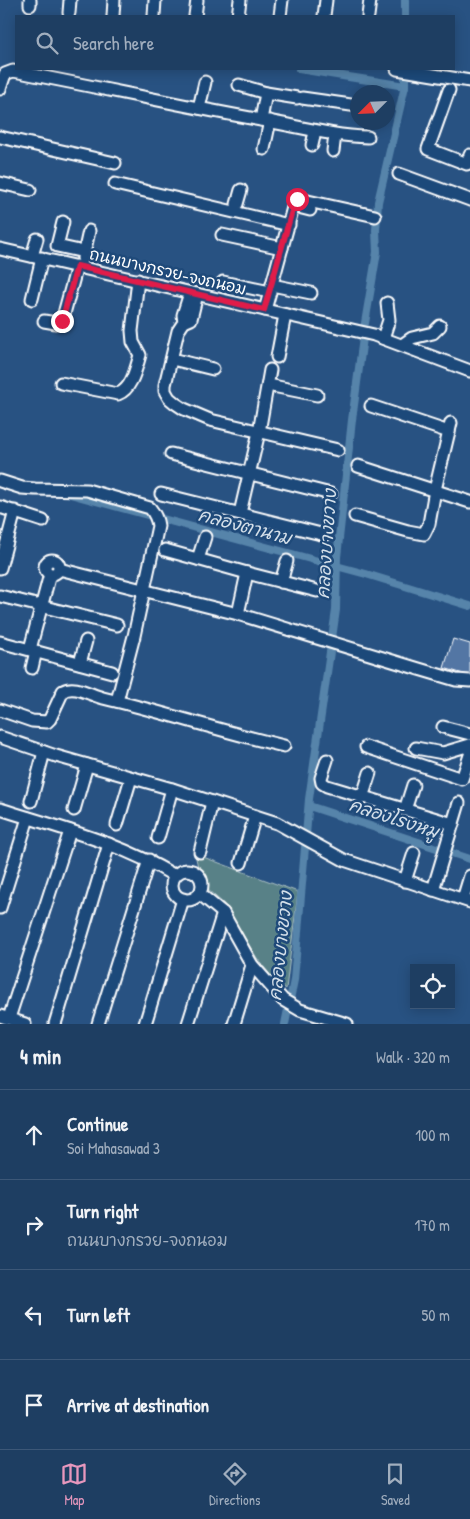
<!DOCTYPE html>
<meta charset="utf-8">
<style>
:root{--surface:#1e3e62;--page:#2b496b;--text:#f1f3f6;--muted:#a1aebe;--line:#3c5777;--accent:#e797bd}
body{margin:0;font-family:"Patrick Hand","Playpen Sans Thai",sans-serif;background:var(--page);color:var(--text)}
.controls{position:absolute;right:15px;bottom:15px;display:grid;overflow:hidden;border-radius:0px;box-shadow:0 2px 12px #0003}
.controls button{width:45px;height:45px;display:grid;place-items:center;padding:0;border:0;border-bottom:1px solid var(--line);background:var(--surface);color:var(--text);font:25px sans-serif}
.compass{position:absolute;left:350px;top:85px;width:45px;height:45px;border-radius:50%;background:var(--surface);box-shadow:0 2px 12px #0003;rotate:246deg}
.stop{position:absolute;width:15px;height:15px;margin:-11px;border:4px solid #e11d48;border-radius:50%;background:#fff}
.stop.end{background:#e11d48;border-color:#fff;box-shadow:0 1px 5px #0008}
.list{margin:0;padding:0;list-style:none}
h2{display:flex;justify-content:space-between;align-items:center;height:65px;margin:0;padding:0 20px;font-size:21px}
h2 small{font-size:16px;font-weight:400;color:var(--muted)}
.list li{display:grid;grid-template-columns:32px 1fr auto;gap:15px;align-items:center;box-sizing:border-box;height:90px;padding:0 20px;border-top:1px solid var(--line)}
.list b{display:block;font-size:19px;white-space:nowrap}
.list p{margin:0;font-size:16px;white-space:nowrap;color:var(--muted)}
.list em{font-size:16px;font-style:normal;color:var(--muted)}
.icon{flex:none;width:28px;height:28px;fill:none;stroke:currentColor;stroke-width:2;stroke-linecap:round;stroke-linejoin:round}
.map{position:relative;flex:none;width:470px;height:1024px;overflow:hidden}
.search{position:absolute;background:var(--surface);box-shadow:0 2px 12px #0003;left:15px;right:15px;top:15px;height:55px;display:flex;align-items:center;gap:12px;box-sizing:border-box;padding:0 18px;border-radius:0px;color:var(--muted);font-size:19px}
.sheet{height:425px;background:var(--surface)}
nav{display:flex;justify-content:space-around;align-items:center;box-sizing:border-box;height:70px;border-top:1px solid var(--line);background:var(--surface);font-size:14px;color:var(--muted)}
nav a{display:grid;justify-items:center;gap:2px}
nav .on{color:var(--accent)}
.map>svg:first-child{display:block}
.green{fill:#598187;stroke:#acc0c3}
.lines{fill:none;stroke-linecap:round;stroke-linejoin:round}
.canal{stroke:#5784aa;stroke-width:8}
.building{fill:#5376a4;stroke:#fff}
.minor-casing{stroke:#fff;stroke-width:15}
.minor{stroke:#1f4a7a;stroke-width:11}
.route{stroke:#e11d48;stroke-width:6}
.labels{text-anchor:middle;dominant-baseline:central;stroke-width:5;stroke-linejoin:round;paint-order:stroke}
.street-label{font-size:16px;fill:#fff;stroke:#1f4a7a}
.water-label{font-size:18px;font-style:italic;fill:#d5e0ea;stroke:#1f4a7a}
</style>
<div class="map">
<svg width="470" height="1024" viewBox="0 0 470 1024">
<rect width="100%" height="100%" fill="#285282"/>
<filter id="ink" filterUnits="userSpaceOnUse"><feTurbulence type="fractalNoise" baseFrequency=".02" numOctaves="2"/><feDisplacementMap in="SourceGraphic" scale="10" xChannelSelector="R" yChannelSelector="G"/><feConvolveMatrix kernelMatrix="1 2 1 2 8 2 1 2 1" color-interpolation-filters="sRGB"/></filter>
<g filter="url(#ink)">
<!-- green -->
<path class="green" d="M195 854 298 892 286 989 272 977 257 958 224 904 207 889 205 879 198 867Z"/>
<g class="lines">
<!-- canal -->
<g class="canal">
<path d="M405 0V16"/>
<path d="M299 69 405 86"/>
<path d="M70 494 366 574 470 606"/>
<path d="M309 806 470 859"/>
<path d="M285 1024 294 980 309 799 336 610 337 557 352 420 365 323 377 252 376 230 378 202 405 86V69"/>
</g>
</g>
<!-- building -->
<path class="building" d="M453 639 470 644V676L444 668Z"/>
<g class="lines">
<defs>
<g id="minor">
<path d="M30 5V0"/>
<path d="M69 13 70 0"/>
<path d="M113 16 114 0"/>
<path d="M154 16 155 0"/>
<path d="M195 16 197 0"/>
<path d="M238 16 240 0"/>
<path d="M280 16 282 0"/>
<path d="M324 16 326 0"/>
<path d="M368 16 370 0"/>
<path d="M397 69 470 81"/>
<path d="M239 85 266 93 261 120"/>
<path d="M0 89 5 74 13 71C98 87 182 106 267 121 301 127 333 136 368 137"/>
<path d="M449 90 428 149 467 164 470 155"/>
<path d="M266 93 297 98"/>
<path d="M302 98 358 106"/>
<path d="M199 108 205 82"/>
<path d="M0 137 115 163"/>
<path d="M312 145 315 132"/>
<path d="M264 149 270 121"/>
<path d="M333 151 335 135"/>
<path d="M399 174 470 200"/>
<path d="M0 183 30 190"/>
<path d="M115 184 289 225"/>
<path d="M237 204 241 190"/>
<path d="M294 206 310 210"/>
<path d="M63 222 57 246 84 252"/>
<path d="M222 235 282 248"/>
<path d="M0 249 374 335 470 371"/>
<path d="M32 256 37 239"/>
<path d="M83 258 89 231"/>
<path d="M223 282 270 292"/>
<path d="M272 285 311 293"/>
<path d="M197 294 191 319 184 322 178 331 165 385V391L169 398 175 403 184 409 210 420 338 450"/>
<path d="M32 299 42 258"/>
<path d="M265 310 295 200 299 199 375 216"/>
<path d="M44 321 56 323 62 321 77 266"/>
<path d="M184 322 183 315 190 293"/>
<path d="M383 338 389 320 387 303"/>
<path d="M402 345 412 338 433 333 440 326"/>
<path d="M277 357 285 315"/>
<path d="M172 359 213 369"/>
<path d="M61 383 118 394C132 389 136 368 140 355L133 342 132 331 138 280"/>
<path d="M268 385 317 395"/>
<path d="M371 406 449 432"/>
<path d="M171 454 331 494"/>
<path d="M358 466 470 502"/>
<path d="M0 481 22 488 35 489 87 490 150 508C155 514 157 518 158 526L134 636 117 701"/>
<path d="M161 494 325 535"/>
<path d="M0 507 43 521"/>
<path d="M240 513 259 432 270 370"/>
<path d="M355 516 408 531 424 534 429 524 435 490 451 423"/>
<path d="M165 550 247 573 317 591"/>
<path d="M198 559 205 537"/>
<circle cx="52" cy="567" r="7"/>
<path d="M0 568 15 511"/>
<path d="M59 569 238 614 419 669 456 680 470 681"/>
<path d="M281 582 287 561"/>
<path d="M0 596 117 625"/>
<path d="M238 614 247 573"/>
<path d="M0 642 112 672"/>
<path d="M30 649 50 574"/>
<path d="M80 663 86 641"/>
<path d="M32 668 36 651"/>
<path d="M0 710 32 721 47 722 50 719 63 691C75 684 90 695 103 698 164 712 223 732 284 746"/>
<path d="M443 727 470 734"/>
<path d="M0 737 56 756 172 789 277 823 344 860 470 902"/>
<path d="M366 747 462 779 470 755"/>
<path d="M416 748 443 753 470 745"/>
<path d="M327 760 321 778 322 783 327 786 453 824"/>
<path d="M362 798 370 773"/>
<path d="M31 801 44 752"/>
<path d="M0 809C60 828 121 843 175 876"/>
<path d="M74 810 87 765"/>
<path d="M405 810 413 785"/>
<path d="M117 825 131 778"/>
<path d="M158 838 172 789"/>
<path d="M200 852 212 802"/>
<path d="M241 863 255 816"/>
<circle cx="187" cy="885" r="15"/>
<path d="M405 881 414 853"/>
<path d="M433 890 459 803"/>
<path d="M200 894 223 913 252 965 283 1000 300 1010 347 1024"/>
<path d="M463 899 470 876"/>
<path d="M0 908 28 818"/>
<path d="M0 1016 25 1024"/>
<path d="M9 1018 70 831"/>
<path d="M55 1024 109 844"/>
<path d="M98 1024 149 860"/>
<path d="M145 1024 183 899"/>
<path d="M188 1024 223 913"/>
<path d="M234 1024 252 965"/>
</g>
</defs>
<!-- minor casing -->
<use href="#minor" class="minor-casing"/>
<!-- minor -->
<use href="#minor" class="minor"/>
</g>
</g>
<g class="lines" filter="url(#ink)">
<!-- route -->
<path class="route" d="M62 321 77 266 264 310 295 200 297 199"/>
</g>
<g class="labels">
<!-- street labels -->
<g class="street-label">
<text transform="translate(168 271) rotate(13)">ถนนบางกรวย-จงถนอม</text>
</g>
<!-- water labels -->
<g class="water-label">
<text transform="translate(245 526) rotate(15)">คลองตานาม</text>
<text transform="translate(326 544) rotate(-86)">คลองบางขวาง</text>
<text transform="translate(394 818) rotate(18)">คลองโรงหมู</text>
<text transform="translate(280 946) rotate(-84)">คลองบางขวาง</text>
</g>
</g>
</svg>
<div class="controls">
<button><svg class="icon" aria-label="locate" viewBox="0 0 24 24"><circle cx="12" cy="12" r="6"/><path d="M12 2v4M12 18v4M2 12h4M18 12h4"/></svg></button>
</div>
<svg class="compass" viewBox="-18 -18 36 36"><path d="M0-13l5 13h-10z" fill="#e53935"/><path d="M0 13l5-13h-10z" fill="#a1aebe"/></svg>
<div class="stop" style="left:297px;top:199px"></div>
<div class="stop end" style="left:62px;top:321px"></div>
<div class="search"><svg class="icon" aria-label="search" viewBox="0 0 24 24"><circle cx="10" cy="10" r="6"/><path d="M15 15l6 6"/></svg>Search here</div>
</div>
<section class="sheet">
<h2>4 min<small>Walk · 320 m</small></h2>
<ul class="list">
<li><svg class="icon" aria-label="ahead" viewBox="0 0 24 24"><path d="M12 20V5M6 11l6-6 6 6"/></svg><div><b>Continue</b><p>Soi Mahasawad 3</p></div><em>100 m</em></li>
<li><svg class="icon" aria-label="right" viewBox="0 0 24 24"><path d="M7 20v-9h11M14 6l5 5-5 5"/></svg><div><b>Turn right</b><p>ถนนบางกรวย-จงถนอม</p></div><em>170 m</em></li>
<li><svg class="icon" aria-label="left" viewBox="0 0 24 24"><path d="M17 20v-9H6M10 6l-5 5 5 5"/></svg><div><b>Turn left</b></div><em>50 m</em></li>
<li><svg class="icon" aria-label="arrive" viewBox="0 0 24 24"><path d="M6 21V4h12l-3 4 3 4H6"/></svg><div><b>Arrive at destination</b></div></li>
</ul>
</section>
<nav>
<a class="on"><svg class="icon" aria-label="map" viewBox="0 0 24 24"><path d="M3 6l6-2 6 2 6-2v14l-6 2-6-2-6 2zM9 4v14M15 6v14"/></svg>Map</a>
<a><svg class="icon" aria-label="directions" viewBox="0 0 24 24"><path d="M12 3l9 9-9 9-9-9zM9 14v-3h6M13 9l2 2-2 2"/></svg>Directions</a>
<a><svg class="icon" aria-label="saved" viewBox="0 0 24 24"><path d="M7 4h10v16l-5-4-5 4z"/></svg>Saved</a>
</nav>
